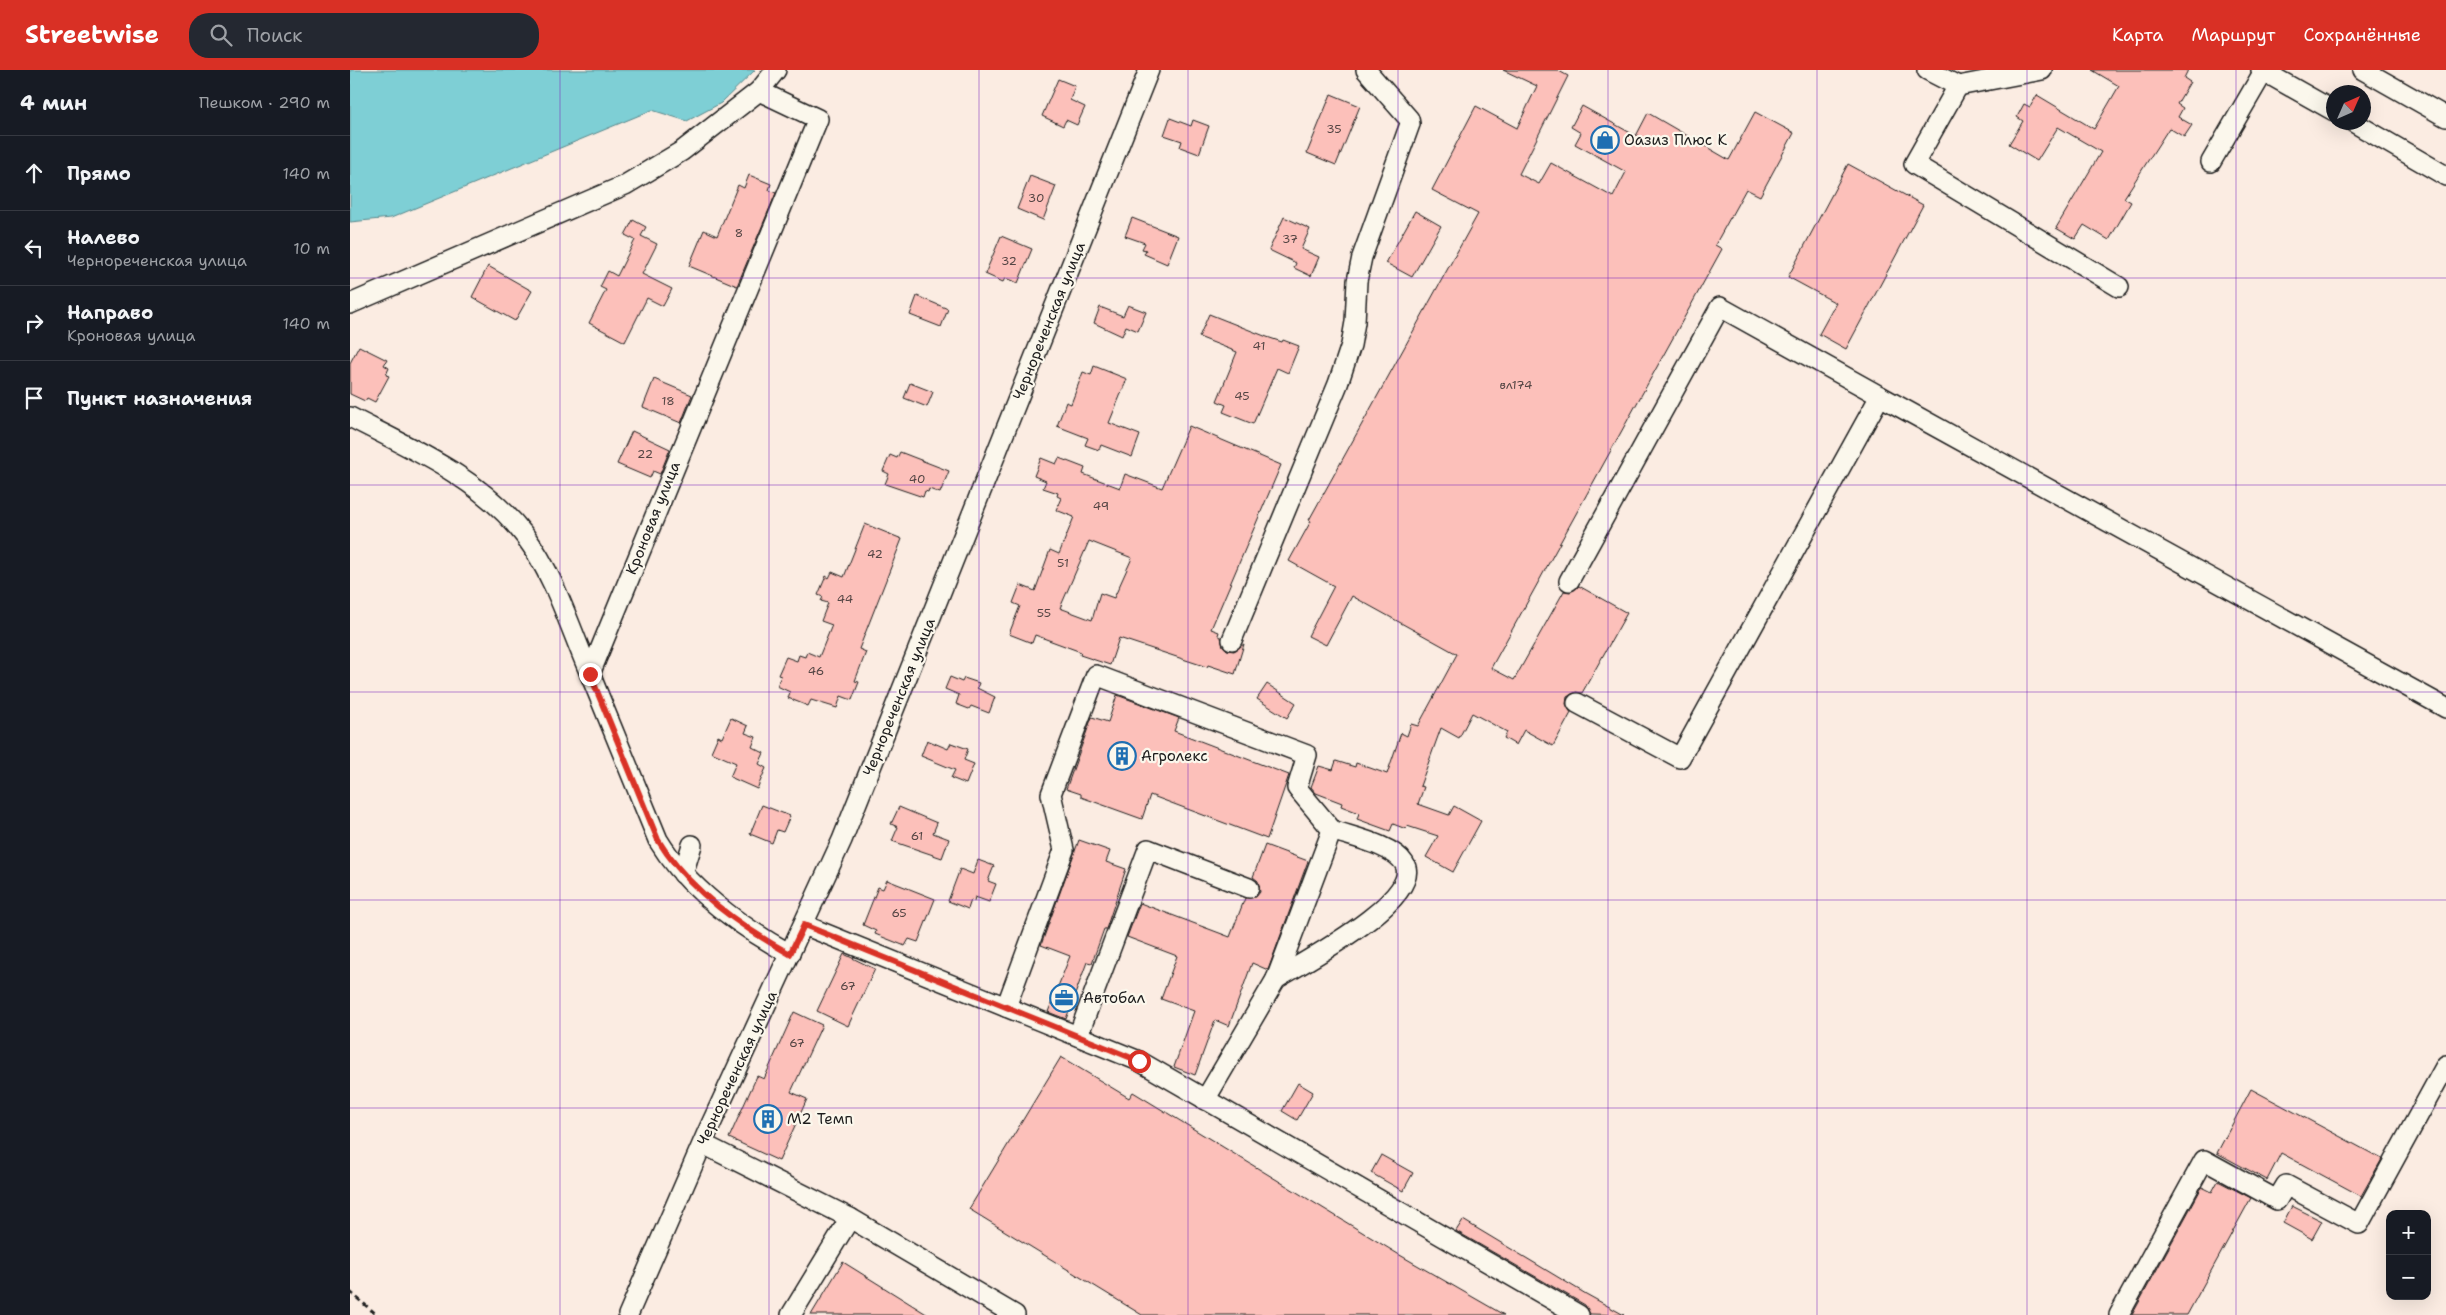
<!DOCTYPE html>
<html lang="ru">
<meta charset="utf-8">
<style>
:root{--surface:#171b24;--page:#242831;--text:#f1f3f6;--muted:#9ea1a6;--line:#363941;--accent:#d93025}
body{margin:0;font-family:"Shantell Sans",sans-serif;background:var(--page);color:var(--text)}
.controls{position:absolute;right:15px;bottom:15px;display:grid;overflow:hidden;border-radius:10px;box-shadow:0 5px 20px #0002}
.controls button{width:45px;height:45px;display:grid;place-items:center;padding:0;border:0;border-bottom:1px solid var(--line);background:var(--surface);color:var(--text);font:25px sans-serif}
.compass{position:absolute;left:1976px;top:15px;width:45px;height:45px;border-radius:50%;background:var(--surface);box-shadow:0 5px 20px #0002;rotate:45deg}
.stop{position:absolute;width:15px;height:15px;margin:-11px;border:4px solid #d93025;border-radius:50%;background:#fff}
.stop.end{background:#d93025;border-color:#fff;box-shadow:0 1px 5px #0008}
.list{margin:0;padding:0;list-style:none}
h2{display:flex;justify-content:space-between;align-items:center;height:65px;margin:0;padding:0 20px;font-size:21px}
h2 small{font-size:16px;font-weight:400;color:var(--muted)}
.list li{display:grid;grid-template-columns:32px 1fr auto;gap:15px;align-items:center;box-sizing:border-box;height:75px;padding:0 20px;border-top:1px solid var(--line)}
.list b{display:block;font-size:19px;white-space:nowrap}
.list p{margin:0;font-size:16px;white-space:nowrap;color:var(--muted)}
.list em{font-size:16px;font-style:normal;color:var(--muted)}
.icon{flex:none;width:28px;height:28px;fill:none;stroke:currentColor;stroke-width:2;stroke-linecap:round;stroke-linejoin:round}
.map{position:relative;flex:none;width:2096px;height:1245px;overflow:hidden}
header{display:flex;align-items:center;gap:30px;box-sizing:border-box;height:70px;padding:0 25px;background:var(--accent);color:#fff}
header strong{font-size:24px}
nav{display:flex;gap:28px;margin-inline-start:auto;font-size:18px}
.search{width:350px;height:45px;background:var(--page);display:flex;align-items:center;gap:12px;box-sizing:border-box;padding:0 18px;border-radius:20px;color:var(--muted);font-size:19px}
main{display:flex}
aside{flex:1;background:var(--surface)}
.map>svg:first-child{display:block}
.water{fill:#7ecfd5;stroke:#57878b}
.building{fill:#fcc0ba;stroke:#1c1c1c;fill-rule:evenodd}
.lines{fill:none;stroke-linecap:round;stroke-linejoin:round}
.minor-casing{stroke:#1c1c1c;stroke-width:22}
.path{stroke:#1c1c1c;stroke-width:3;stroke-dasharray:5 4;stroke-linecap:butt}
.minor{stroke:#fbf7ec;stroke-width:19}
.route{stroke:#d93025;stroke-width:6}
.grid{fill:none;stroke:#7b2cbf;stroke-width:1;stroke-opacity:0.55}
.labels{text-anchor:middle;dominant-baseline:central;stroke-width:4.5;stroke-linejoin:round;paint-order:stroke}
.number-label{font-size:12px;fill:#544544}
.poi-label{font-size:15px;fill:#1c1c1c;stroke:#fbf7ec;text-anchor:start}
.street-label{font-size:15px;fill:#1c1c1c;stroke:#fbf7ec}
</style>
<header>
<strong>Streetwise</strong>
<div class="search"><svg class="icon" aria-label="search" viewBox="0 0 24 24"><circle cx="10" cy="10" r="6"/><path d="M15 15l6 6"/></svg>Поиск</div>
<nav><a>Карта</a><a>Маршрут</a><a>Сохранённые</a></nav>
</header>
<main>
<aside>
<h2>4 мин<small>Пешком · 290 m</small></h2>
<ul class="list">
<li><svg class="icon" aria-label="ahead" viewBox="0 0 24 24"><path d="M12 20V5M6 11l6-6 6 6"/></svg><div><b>Прямо</b></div><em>140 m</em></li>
<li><svg class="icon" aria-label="left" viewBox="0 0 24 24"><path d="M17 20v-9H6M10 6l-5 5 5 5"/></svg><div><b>Налево</b><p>Чернореченская улица</p></div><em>10 m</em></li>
<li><svg class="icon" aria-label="right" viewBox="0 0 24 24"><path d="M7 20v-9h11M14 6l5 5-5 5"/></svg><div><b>Направо</b><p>Кроновая улица</p></div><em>140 m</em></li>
<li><svg class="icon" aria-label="arrive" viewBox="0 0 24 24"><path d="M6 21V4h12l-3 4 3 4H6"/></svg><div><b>Пункт назначения</b></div></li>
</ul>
</aside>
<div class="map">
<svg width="2096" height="1245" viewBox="0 0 2096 1245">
<rect width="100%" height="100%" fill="#fbece2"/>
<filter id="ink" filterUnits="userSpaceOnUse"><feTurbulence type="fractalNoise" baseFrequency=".02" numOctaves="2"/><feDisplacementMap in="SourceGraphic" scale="10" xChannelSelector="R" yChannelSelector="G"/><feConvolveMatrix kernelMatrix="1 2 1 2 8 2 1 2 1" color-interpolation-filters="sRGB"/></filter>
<g filter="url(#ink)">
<!-- water -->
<path class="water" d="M0 0H405L371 33 337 51 302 40 41 148 0 152Z"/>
<!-- building -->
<g class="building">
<path d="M1153 0H1207L1218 6 1169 104 1189 114 1201 93 1263 127 1276 102 1225 74 1231 63 1221 57 1232 36 1286 66 1298 43 1379 90 1405 42 1444 63 1410 126 1396 119 1365 175 1372 179 1141 598 1164 610 1214 521 1220 522 1229 516 1277 543 1232 623 1226 622 1217 627 1216 634 1221 643 1203 676 1174 660 1166 675 1154 668 1157 662 1122 643 1109 668 1091 658 1070 716 1074 717 1068 734 1099 745 1104 736 1131 751 1103 802 1076 787 1088 766 1057 756 1056 759 1043 754 1040 761 1007 749 1009 743 991 736 992 733 966 723 961 717 969 696 983 700 986 691 1005 697 1006 693 1037 704 1051 663 1057 666 1061 654 1068 656 1107 584 1002 526 976 575 958 566 984 516 939 491 961 451 959 450 1128 144 1082 120 1126 36 1167 58 1187 16Z"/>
<path d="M1742 0H1838L1834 8 1840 12 1827 34 1833 38 1828 47 1842 55 1834 67 1819 58 1774 128 1781 132 1759 170 1734 155 1725 169 1706 158 1751 82 1708 57 1687 91 1659 74 1673 51 1667 47 1674 34 1680 37 1687 25 1744 59 1769 16Z"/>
<path d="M708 9 725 16 720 30 735 37 727 55 716 50 713 56 692 46Z"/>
<path d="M981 24 1010 36 986 95 957 83Z"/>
<path d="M820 48 841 56 843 50 859 56 849 84 830 77 832 71 814 65Z"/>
<path d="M1498 94 1573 135 1496 279 1469 264 1486 233 1438 207Z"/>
<path d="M399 105 421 114 419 120 426 123 387 216 339 196 354 160 367 166 388 115 394 118Z"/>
<path d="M680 106 706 116 693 150 667 139Z"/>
<path d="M1065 141 1091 156 1062 207 1036 193Z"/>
<path d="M934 147 960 159 951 179 969 187 961 206 944 198 946 193 919 180Z"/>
<path d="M782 148 828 166 817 194 794 184 796 180 792 179 795 173 775 166Z"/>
<path d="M283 150 296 157 291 166 307 174 292 204 322 219 313 236 297 228 275 272 239 253 256 220 250 217 258 201 267 206 285 170 275 165Z"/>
<path d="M651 166 682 179 668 213 655 208 653 212 635 204Z"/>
<path d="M138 196 182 221 165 251 122 227Z"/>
<path d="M567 226 598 239 591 257 560 245Z"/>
<path d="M778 235 796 242 788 261 776 256 772 266 744 253 750 237 773 246Z"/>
<path d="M859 244 917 267 932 272 933 270 949 276 938 303 927 298 903 354 873 342 876 335 867 331 887 282 849 267Z"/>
<path d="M9 276 37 290 34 295 39 298 36 305 39 306 25 332 17 328 15 331 0 324V293Z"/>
<path d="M744 296 777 309 759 353 790 365 782 387 751 375 749 380 735 375 738 368 707 356 716 332 721 334 733 302 741 305Z"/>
<path d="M304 309 342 325 331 353 293 337Z"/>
<path d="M560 313 583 322 577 337 554 328Z"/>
<path d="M839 356 931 395 861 559 869 562 868 565 871 567 873 576 877 580 884 581 894 574 885 604 858 595 857 597 769 568 760 595 730 585 731 582 685 565 682 573 659 564 670 536 663 533 670 515 685 521 700 480 709 484 724 447 706 440 711 428 707 426 708 423 693 418 696 411 684 406 691 388 706 394 709 388 735 398 733 404 770 418 775 404 812 418ZM739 471 782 488 764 528 750 523 742 550 710 538Z"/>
<path d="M282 361 320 379 310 404 303 401 300 408 267 394Z"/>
<path d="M550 382 599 401 590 423 579 419 578 422 575 421 573 427 535 414 539 404 533 401 540 385 547 388Z"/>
<path d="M515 454 552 469 509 579 516 582 505 611 509 612 502 630 491 626 487 638 461 630 458 636 438 628 440 622 427 616 431 606 428 605 436 587 447 591 449 585 455 587 457 582 469 587 482 555 471 551 478 533 471 531 473 527 468 525 476 506 479 508 482 502 494 507Z"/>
<path d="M600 607 612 612 614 608 629 613 627 618 645 627 639 643 621 636 619 639 606 634 609 625 595 619Z"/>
<path d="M917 614 946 633 937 648 907 629Z"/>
<path d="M767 625 829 648 824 661 939 705 917 769 800 725 792 749 731 727V724L716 719 742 647 758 652Z"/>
<path d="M381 648 398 656 395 663 406 667 402 677 414 683 409 694 416 698 407 719 380 707 386 693 361 682 368 666 372 668Z"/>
<path d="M577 670 598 679 601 673 618 679 614 690 624 694 616 714 601 708 605 700 571 686Z"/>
<path d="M412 735 440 746 433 762 427 760 422 773 400 764Z"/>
<path d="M549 737 587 753 583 763 599 769 592 788 542 771 548 757 541 754Z"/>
<path d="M729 770 760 781 756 792 776 799 756 859H754L742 893 737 892 716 949 698 942 720 886 691 875Z"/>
<path d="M915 775 958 791 918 900 902 893 879 956 865 950 845 1005 824 997 844 941 811 929 827 886 777 867 790 833 880 867 895 828 906 827 910 822 908 811 903 807Z"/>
<path d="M628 790 644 796 638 811 646 814 639 832 625 827 624 831 621 830 618 839 598 831 610 799 623 804Z"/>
<path d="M537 810 585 829 568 872 559 869 555 876 525 864 526 861 513 855 528 817 533 819Z"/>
<path d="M494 884 525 899 498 956 467 941Z"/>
<path d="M444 942 472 955 441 1022 457 1029 429 1091 379 1068 407 1006 414 1009Z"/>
<path d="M711 987 779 1028 783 1022 1048 1184 1154 1245H792L619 1139Z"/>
<path d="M948 1013 963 1022 947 1050 932 1041Z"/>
<path d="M1901 1019 2032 1089 2011 1126 1931 1083 1917 1110 1867 1083Z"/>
<path d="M1031 1085 1063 1103 1053 1121 1021 1103Z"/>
<path d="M1868 1111 1901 1128 1837 1245H1782L1852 1117 1862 1122Z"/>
<path d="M1942 1136 1972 1151 1962 1169 1933 1153Z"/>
<path d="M1113 1150 1236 1224 1274 1245 1240 1244 1235 1235 1106 1161Z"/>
<path d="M493 1192 578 1245H461Z"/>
</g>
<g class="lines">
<defs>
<g id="minor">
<path d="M426 0 409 21 468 49 240 604 308 770C337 818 391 857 440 884"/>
<path d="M1577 0 1608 16 1692 0"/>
<path d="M1911 0 1984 41"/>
<path d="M2013 0 2096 47"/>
<path d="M1608 16 1564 94 1769 217"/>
<path d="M2003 52 2096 106"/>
<path d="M1861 92 1914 1"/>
<path d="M0 234 275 115 332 81 409 21"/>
<path d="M0 347C62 379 131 408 175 466 205 506 220 558 240 604"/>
<path d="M1219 511 1370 237 1530 326"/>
<path d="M882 570 988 314 1001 275 1005 252 1007 211 1012 187 1060 54 1059 49 1016 0"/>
<path d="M1227 633 1330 688 1530 326 2096 638"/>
<path d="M333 804 342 775"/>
<path d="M454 855 789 991 1229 1245"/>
<path d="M926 909C950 894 1076 828 1054 793 1043 775 1001 767 982 760"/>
<path d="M656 937 714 780 701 724 746 605 957 685 947 718 982 760 926 909 855 1030"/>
<path d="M728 966 798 779 899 818"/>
<path d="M353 1074 500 1148 665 1245"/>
<path d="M278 1245 356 1065 492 770 799 0"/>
<path d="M441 1245 500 1148"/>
<path d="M1769 1245 1854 1090 1927 1130 1936 1115 2009 1154 2096 995"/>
</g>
</defs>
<!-- minor casing -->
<use href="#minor" class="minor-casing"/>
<!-- path -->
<path class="path" d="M0 1222 27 1245"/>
<!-- minor -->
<use href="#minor" class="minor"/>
</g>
</g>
<g class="lines" filter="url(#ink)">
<!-- route -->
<path class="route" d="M240 604 308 770C337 818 391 857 440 884L454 855 789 991"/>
</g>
<!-- grid -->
<path class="grid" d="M210 0V1245M419 0V1245M629 0V1245M838 0V1245M1048 0V1245M1258 0V1245M1467 0V1245M1677 0V1245M1886 0V1245M0 208H2096M0 415H2096M0 622H2096M0 830H2096M0 1038H2096"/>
<!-- icons -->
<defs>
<symbol id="shop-ring" viewBox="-11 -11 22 22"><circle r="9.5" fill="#fbf7ec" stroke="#1f6fb2" stroke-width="1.5"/><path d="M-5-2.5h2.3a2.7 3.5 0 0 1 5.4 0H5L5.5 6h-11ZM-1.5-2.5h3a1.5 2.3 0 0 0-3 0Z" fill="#1f6fb2"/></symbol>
<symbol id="building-ring" viewBox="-11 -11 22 22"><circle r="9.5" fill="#fbf7ec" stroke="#1f6fb2" stroke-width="1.5"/><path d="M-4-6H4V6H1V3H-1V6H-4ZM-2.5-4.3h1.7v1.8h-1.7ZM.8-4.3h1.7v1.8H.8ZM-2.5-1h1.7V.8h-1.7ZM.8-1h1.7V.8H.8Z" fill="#1f6fb2"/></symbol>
<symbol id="office-ring" viewBox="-11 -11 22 22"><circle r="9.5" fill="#fbf7ec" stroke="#1f6fb2" stroke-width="1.5"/><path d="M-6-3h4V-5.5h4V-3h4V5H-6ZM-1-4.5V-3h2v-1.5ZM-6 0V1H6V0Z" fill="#1f6fb2"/></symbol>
</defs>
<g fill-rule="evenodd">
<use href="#shop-ring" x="1239" y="54" width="32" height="32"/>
<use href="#building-ring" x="756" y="670" width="32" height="32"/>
<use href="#office-ring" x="698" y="912" width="32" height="32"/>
<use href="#building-ring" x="402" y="1033" width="32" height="32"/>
</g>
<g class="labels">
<!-- number labels -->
<g class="number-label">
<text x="984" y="59">35</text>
<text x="686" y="128">30</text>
<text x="389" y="163">8</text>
<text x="940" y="169">37</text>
<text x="659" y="191">32</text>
<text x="909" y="276">41</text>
<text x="1166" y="315">вл174</text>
<text x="892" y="326">45</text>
<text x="318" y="331">18</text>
<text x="295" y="384">22</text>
<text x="567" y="409">40</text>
<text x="751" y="436">49</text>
<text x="525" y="484">42</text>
<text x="713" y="493">51</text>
<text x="495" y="529">44</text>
<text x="694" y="543">55</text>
<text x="466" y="601">46</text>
<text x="567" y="766">61</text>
<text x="549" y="843">65</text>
<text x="498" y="916">67</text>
<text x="447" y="973">67</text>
</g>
<!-- poi labels -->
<g class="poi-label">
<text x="1274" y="70">Оазиз Плюс К</text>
<text x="791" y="686">Агролекс</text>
<text x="733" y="928">Автобал</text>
<text x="437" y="1049">М2 Темп</text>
</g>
<!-- street labels -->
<g class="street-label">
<text transform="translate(699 251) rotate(-68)">Чернореченская улица</text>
<text transform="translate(303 448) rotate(-68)">Кроновая улица</text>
<text transform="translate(549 627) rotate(-68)">Чернореченская улица</text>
<text transform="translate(387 998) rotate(-65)">Чернореченская улица</text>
</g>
</g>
</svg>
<div class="controls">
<button>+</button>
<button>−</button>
</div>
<svg class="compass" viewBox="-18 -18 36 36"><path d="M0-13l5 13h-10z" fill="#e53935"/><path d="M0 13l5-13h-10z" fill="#9ea1a6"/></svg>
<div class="stop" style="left:789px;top:991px"></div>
<div class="stop end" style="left:240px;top:604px"></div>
</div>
</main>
